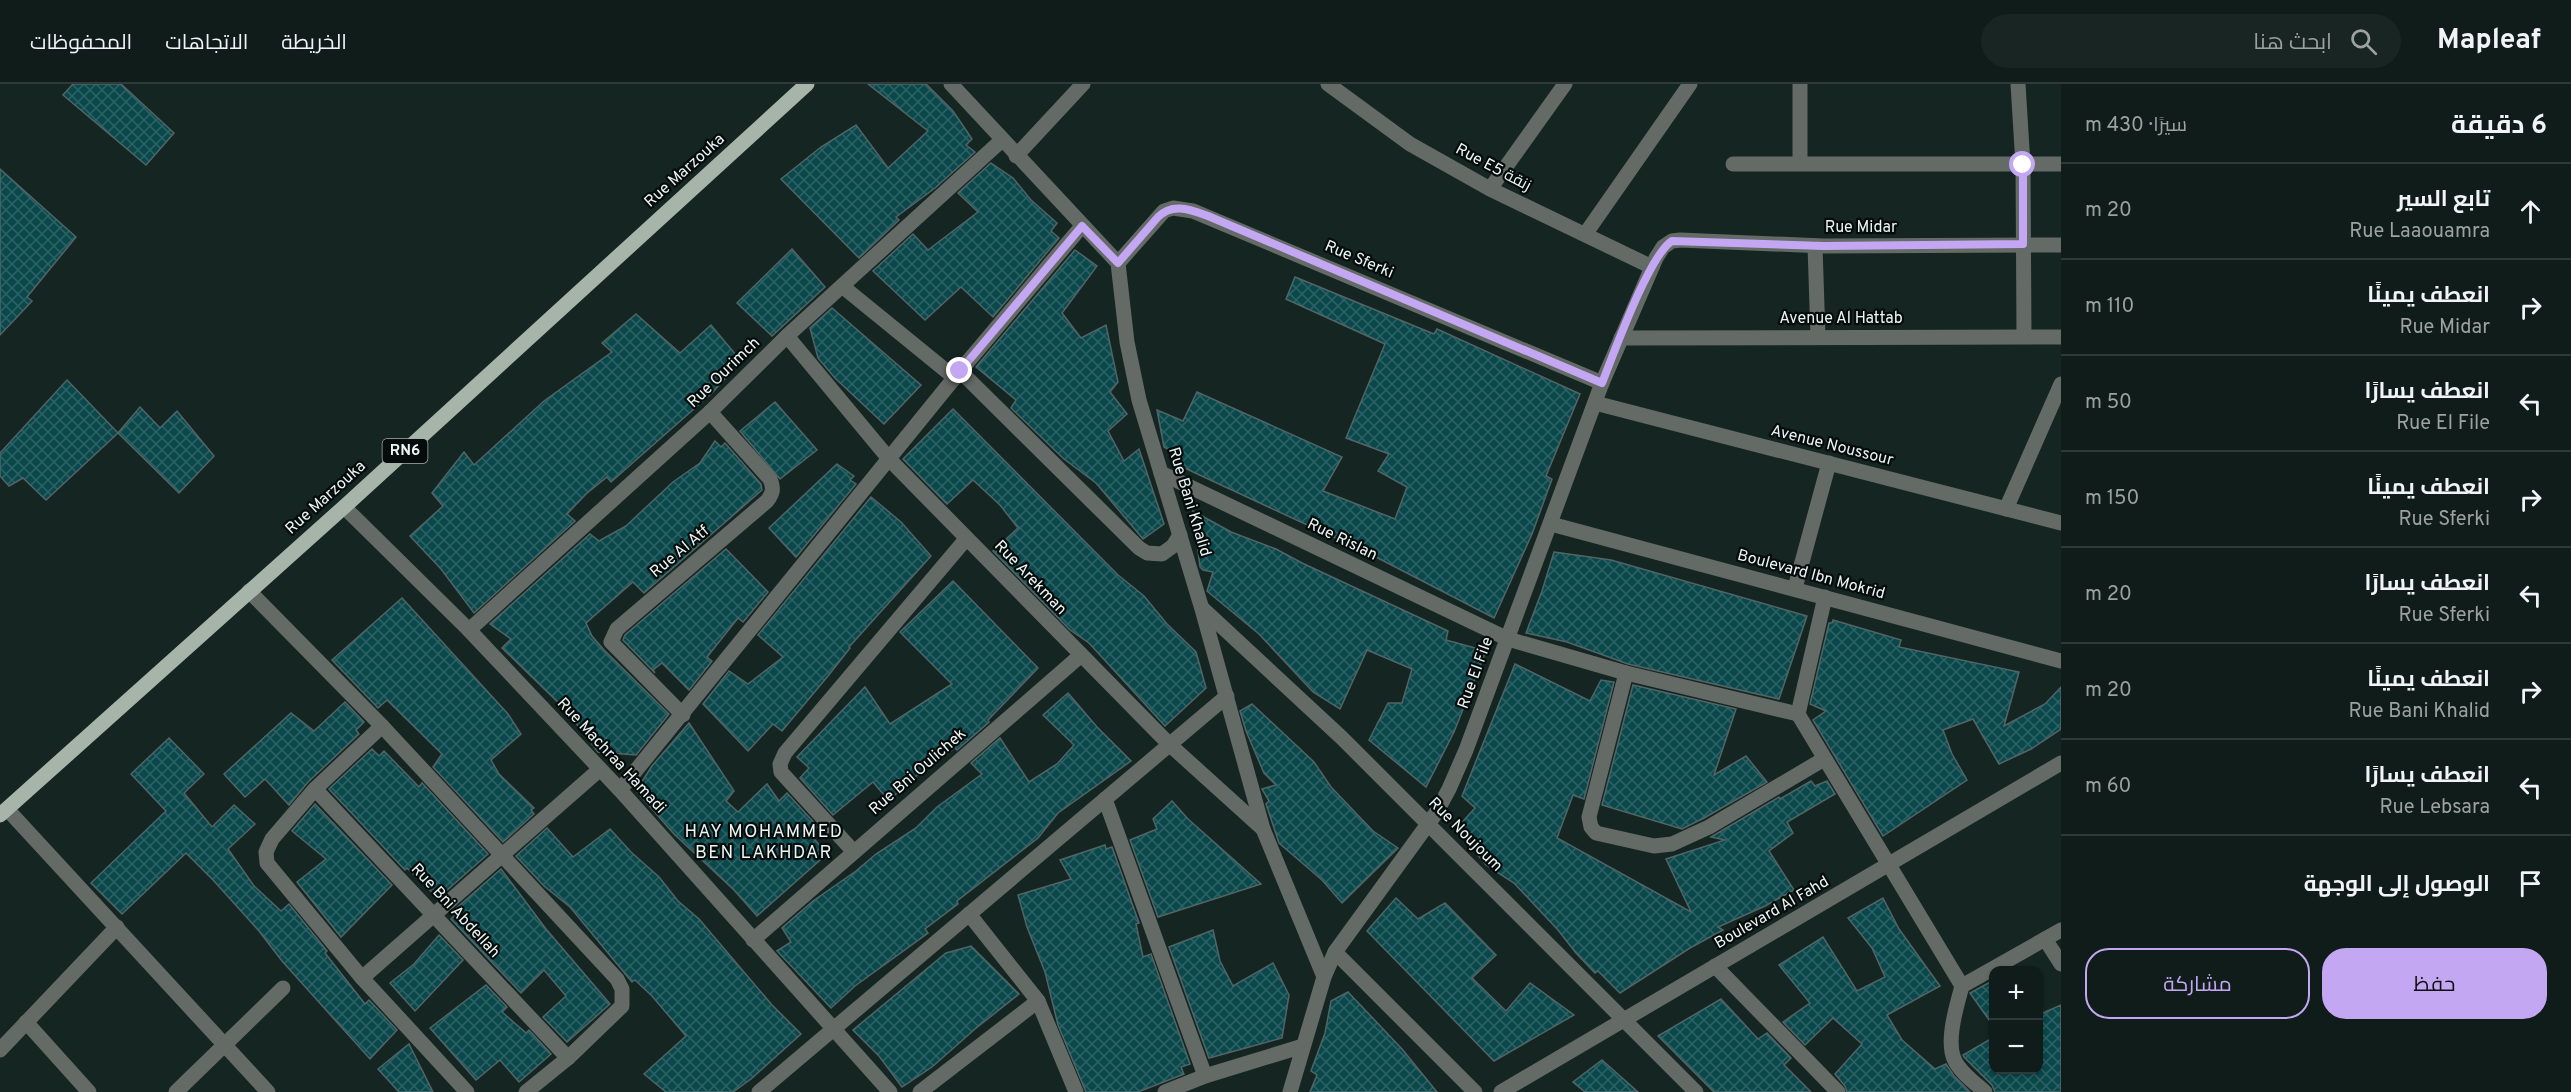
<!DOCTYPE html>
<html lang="ar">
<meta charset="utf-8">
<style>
:root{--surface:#101c19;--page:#192522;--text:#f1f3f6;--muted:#9ca1a2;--line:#303a38;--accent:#c3a7f2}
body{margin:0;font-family:Overpass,Cairo,sans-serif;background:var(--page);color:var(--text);direction:rtl}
.controls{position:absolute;right:18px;bottom:18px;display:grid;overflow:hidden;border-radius:12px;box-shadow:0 2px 4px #0004}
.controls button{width:54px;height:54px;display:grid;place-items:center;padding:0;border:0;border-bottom:2px solid var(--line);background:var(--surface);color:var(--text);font:30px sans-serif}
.stop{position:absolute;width:18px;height:18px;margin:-14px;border:4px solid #c3a7f2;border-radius:50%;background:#fff}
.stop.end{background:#c3a7f2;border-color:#fff;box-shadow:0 2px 6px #0008}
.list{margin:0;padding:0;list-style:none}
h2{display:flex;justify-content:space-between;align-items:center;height:78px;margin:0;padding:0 24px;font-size:26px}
h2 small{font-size:20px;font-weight:400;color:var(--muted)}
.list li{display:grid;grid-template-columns:39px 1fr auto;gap:18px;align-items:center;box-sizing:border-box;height:96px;padding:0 24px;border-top:2px solid var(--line)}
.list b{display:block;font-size:22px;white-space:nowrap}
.list p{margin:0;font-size:20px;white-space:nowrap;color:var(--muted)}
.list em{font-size:20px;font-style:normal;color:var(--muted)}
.actions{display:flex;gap:12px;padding:18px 24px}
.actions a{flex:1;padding:14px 0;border:2px solid var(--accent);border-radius:24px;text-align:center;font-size:21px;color:var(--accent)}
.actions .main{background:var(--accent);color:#111}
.icon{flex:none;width:33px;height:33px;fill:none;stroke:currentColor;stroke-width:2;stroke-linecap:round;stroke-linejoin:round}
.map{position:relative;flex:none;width:2061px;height:1008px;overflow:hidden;direction:ltr}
header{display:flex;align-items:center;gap:36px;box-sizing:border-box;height:84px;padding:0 30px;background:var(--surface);border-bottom:2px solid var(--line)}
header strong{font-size:28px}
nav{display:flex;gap:33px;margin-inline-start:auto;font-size:21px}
.search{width:420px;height:54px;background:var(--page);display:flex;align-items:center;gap:15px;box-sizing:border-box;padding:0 21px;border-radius:33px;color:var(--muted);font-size:22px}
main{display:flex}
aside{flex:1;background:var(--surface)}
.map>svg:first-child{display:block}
.building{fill:url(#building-cross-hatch);stroke:#526566;stroke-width:1.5}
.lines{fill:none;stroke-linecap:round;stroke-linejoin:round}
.minor{stroke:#646a65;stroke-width:15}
.major{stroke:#a7b4aa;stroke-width:15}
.route{stroke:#c3a7f2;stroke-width:8}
.labels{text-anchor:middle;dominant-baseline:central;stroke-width:4.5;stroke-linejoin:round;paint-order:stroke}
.shield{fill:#060c0b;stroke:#a6afad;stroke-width:1.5}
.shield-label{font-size:15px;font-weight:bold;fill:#ebf5f2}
.street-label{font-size:16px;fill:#ebf5f2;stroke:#060c0b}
.neighbourhood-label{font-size:18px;letter-spacing:1.5px;fill:#ebf5f2;stroke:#060c0b}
</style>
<header>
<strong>Mapleaf</strong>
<div class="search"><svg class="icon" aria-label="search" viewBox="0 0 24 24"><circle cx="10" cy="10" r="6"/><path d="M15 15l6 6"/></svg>ابحث هنا</div>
<nav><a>الخريطة</a><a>الاتجاهات</a><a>المحفوظات</a></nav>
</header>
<main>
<aside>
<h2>6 دقيقة<small>سيرًا · 430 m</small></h2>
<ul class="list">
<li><svg class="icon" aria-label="ahead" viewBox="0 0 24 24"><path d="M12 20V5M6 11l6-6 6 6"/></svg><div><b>تابع السير</b><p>Rue Laaouamra</p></div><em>20 m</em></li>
<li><svg class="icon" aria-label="right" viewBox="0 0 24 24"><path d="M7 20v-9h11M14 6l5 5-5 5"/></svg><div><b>انعطف يمينًا</b><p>Rue Midar</p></div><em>110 m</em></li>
<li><svg class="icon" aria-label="left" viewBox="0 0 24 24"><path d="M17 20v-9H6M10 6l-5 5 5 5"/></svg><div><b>انعطف يسارًا</b><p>Rue El File</p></div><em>50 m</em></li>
<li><svg class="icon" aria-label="right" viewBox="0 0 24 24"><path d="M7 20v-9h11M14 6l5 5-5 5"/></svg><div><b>انعطف يمينًا</b><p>Rue Sferki</p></div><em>150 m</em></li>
<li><svg class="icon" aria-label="left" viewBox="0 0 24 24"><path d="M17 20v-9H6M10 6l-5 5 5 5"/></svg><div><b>انعطف يسارًا</b><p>Rue Sferki</p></div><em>20 m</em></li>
<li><svg class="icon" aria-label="right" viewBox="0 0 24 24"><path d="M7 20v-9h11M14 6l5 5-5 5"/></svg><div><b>انعطف يمينًا</b><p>Rue Bani Khalid</p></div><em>20 m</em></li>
<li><svg class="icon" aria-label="left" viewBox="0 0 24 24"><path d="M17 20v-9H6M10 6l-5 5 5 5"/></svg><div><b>انعطف يسارًا</b><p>Rue Lebsara</p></div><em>60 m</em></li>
<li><svg class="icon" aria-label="arrive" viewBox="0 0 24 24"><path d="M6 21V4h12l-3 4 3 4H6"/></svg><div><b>الوصول إلى الوجهة</b></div></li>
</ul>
<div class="actions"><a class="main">حفظ</a><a>مشاركة</a></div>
</aside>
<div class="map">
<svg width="2061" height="1008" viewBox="0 0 2061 1008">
<defs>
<pattern id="building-cross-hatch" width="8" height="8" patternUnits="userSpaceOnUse" patternTransform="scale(1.5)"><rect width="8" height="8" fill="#0a484c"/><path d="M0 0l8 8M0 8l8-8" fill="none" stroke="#2e6366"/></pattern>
</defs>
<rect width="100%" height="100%" fill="#152521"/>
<!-- building -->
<g class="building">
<path d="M73 0H121L174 49 146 81 63 11Z"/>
<path d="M868 0H926L953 27 972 55 966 61 975 68 935 104 896 133 899 136 859 174 781 95 821 63 856 41 888 84 928 47Z"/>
<path d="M991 79 1013 94 1031 116 1057 139 1051 147 1059 154 993 233 961 203 925 236 873 187 913 150 928 166 978 128 958 109Z"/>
<path d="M0 85 76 153 27 213 32 217 0 251Z"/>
<path d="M792 165 825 203 772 252 737 219Z"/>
<path d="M1075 166 1097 182 1062 229 1081 254 1106 241 1118 298 1110 308 1127 330 1108 347 1124 377 1139 365 1164 440 1143 455 1096 399 1064 375 1011 324 1016 316 976 283Z"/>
<path d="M1295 193 1434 250 1437 245 1580 310 1546 392 1552 395 1532 450 1494 534 1374 472 1178 381 1179 372 1164 363 1157 326 1183 337 1197 308 1342 373 1323 407 1395 435 1407 403 1378 387 1389 370 1346 354 1385 260 1286 215Z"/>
<path d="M832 224 921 301 884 340 835 294 818 274 810 244Z"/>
<path d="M636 230 680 269 711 241 741 277 712 309 611 398 607 393 586 410 567 430 575 437 474 529 441 485 410 452 443 422 432 409 464 368 474 381 544 317 612 268 602 259Z"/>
<path d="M67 296 118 349 46 416 23 394 9 402 0 392V369Z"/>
<path d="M775 318 817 366 780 395 740 347Z"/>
<path d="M140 323 160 344 177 327 214 372 179 409 118 349Z"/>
<path d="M953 325 1118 491 1144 512 1167 540 1196 568 1206 604 1165 642 1089 559 1070 546 993 467 1018 444 1000 421 973 396 947 420 903 375Z"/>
<path d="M715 357 721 363 725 359 761 400 762 406 644 509 633 498 586 539 592 552 604 566 669 630 636 671 598 668 566 626 502 564 511 555 490 540 590 450 599 457 626 442 673 398 700 379Z"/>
<path d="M837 380 854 392 850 396 856 400 796 473 769 444Z"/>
<path d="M871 413 901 438 931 472 849 563 850 564 828 592 782 647 773 640 748 667 703 620 729 587 748 600 783 573 758 551Z"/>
<path d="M1193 427 1231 448 1276 465 1302 479 1448 547 1446 556 1486 567 1454 648 1426 703 1369 656 1388 619H1402L1412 585 1367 566 1340 625 1313 608 1259 550 1207 507 1213 488 1203 486 1200 483Z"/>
<path d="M726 465 768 508 743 538 738 534 707 573 712 577 689 606 662 579 653 586 655 589 623 556 625 551Z"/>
<path d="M1554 468 1611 476 1807 532 1779 615 1628 580 1567 558 1526 549 1542 507Z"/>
<path d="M953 497 1038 584 988 636 989 638 957 666 955 664 908 698 889 717 873 698 833 731 800 694 809 684 797 673 865 603 890 640 952 600 900 548Z"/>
<path d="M402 514 508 630 521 650 491 676 499 690 534 724 531 726 534 730 503 758 433 683 442 670 387 616 378 624 332 576Z"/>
<path d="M1833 536 1901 556 1899 563 2019 588 2004 642 2045 620 2061 603V645L2031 665 1999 680 1973 635 1943 646 1952 670 1967 696 1883 752 1813 636 1826 627 1810 620 1829 539H1832Z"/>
<path d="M1515 580 1590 617 1601 596 1614 598 1584 715 1573 711 1557 754 1691 828 1666 775 1725 756 1711 753 1779 713 1780 715 1811 697 1815 702 1827 697 1835 710 1787 738 1793 749 1769 767 1794 806 1765 822 1718 843 1723 846 1690 864 1620 909 1598 887 1595 889 1576 869 1558 846 1514 799 1486 781 1456 745 1475 724 1462 712Z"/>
<path d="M1633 601 1736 625 1714 691 1746 672 1767 698 1704 734 1682 745 1602 721Z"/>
<path d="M1068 609 1097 643 1131 677 1058 729 1038 754 957 817 958 820 925 845 928 849 855 902 831 924 777 867 791 858 782 844 813 817 856 787 876 770 916 744 937 723 982 690 971 679 1000 654 1029 698 1057 680 1074 661 1043 631Z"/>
<path d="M345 618 364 638 356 646 359 650 308 698 289 721 265 695 245 713 224 690 291 629 314 647Z"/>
<path d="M1252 620 1314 678 1331 703 1373 747 1398 764 1342 819 1322 796 1279 759 1266 720 1269 717 1262 705 1276 701 1264 689 1246 647 1240 627Z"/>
<path d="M689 639 734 707 726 717 738 728 767 700 779 717 787 709 818 743 810 750 827 770 757 832 734 806 674 750 636 707 652 682Z"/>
<path d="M169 654 204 690 184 709 212 743 234 721 255 740 228 765 254 802 281 827 289 820 327 867 325 869 365 920 369 916 397 946 370 975 282 877 259 847 214 797 186 769 122 830 91 799 166 727 131 690Z"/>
<path d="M372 665 379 672 384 667 419 703 422 699 488 770 438 814 407 784 405 786 329 705Z"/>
<path d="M1172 717 1188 735 1261 800 1158 833 1130 756 1157 745 1153 735Z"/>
<path d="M315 720 392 801 341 853 297 798 326 775 292 747Z"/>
<path d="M547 744 573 773 610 745 631 768 659 793 678 817 699 835 772 921 801 950 751 995 733 1008H666L644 990 686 952 652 912 635 896 632 898 570 823 544 802 516 772Z"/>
<path d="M1105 761 1106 765 1112 763 1139 839 1136 840 1143 873 1151 870 1190 980 1181 983 1184 990 1138 1008H1086L1058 941 1045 888 1027 843 1018 811 1071 795 1060 776Z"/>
<path d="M501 785 546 845 610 920 567 958 543 933 566 912 544 886 521 909 451 835 455 831 452 828Z"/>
<path d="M1396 814 1418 835 1445 819 1496 871 1472 894 1506 927 1530 899 1574 931 1494 977 1367 847Z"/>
<path d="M1883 814 1899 845 1940 902 1887 931 1902 956 1935 985 1946 980 1954 992 1970 1008H1847L1845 1002 1835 990 1862 960 1833 934 1805 961 1783 938 1810 919 1779 881 1823 853 1857 907 1885 893 1872 864 1848 834Z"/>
<path d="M1213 846 1220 877 1233 902 1273 879 1289 911 1282 954 1209 974 1169 863Z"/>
<path d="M439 851 463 876 415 927 390 899 414 880Z"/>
<path d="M971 862 1019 910 975 945 932 983 902 1003 879 972 853 946 946 869Z"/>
<path d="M1994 896V943L1970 909Z"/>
<path d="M486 901 507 923 502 928 526 949 529 946 551 970 519 998 500 976 476 996 430 944Z"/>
<path d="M1348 908 1402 965 1437 1008H1310L1317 991 1311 987 1325 949 1331 917Z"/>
<path d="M1721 915 1758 955 1767 949 1791 974 1784 981 1811 1008H1714L1658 952Z"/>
<path d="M2061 921V1008H1995L1992 1001 1964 973 1963 971 1994 953V986H2038V931Z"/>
<path d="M409 960 433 1008H399L378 985Z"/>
<path d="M1602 976 1638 1008H1585L1573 998Z"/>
</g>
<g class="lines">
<!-- minor -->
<g class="minor">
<path d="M951 0 1118 179 1127 258 1139 316 1202 525 1263 745 1324 893"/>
<path d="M1328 0 1410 60 1490 105 1652 183"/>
<path d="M2018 0 2023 81 2024 252"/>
<path d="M1016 72 1083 0"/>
<path d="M1800 79V0"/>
<path d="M1733 80H2061"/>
<path d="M1490 105 1565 0"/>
<path d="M1586 149 1690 0"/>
<path d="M1815 162 1818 253"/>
<path d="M1118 179 1164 127 1173 124 1193 127 1602 299"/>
<path d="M842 202 955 294"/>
<path d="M787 252 890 376 1169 660 1263 745"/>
<path d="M1621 254 2061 253"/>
<path d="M960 287 1139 464 1147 469 1162 470 1173 462 1180 451"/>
<path d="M1595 319 2061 439"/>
<path d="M1161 389 1508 555 1626 589 1798 630"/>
<path d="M344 423 469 546 620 706 890 1008"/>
<path d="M2006 425 2061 300"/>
<path d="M1551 440 2061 577"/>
<path d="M1795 504 1829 379"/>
<path d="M249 507 382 642 617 895 622 905V922L568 974 526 1008"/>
<path d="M1825 513 1798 630 1962 902"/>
<path d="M1203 525 1342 654 1696 1008"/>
<path d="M469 546 710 328 787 252 1002 56"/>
<path d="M1626 589 1589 733 1591 743 1596 749 1654 762 1672 760 1709 743 1824 675"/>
<path d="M683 631 611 558 617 545 767 417C773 409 774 405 770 395L710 328"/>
<path d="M382 642 315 705 272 755 266 768 267 779 362 894 467 1008"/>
<path d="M315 705 568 974"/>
<path d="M620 706 960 287 1082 142"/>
<path d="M1105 715 1205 992"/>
<path d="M7 725 268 1008"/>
<path d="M854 768 781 688 780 680 785 669 966 455"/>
<path d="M969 830 1038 917 1076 1008"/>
<path d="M2045 855 2061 880"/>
<path d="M753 856 1080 572"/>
<path d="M1335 868 1475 1008"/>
<path d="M1715 882 1838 1008"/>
<path d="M362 894 599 686"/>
<path d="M26 938 89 1008"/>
<path d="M0 966 117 843"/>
<path d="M176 1008 283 904"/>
<path d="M759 1008 1227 612"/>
<path d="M920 1008 1038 917"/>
<path d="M1165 1008 1205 992 1303 962"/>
<path d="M1290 1008 1324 893 1335 868 1436 729 1449 705 1466 666 1602 299 1656 174 1663 163 1672 157 1680 156 1824 162 2061 161"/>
<path d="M1501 1008 2061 679"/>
<path d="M1985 1008C1975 999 1961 989 1955 977 1945 958 1957 921 1962 902L2061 846"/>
</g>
<!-- major -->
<path class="major" d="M0 731 344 423 807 0"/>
</g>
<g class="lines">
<!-- route -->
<path class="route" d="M960 287 1082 142 1118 179 1158 133C1173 118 1191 126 1208 132L1602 299C1614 269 1649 171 1672 157L1824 162 2023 160V81"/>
</g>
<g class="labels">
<!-- shield labels -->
<rect class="shield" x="382.5" y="355" width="45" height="24" rx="4.5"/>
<g class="shield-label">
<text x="405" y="367">RN6</text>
</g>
<!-- street labels -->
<g class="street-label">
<text transform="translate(1493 84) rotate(28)">Rue E5 زنقة</text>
<text transform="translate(685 87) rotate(-42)">Rue Marzouka</text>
<text x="1861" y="144">Rue Midar</text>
<text transform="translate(1359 176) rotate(23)">Rue Sferki</text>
<text x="1841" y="235">Avenue Al Hattab</text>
<text transform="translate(724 289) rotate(-44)">Rue Ourimch</text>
<text transform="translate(1832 362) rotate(14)">Avenue Noussour</text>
<text transform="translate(326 414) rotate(-42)">Rue Marzouka</text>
<text transform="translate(1189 418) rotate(73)">Rue Bani Khalid</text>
<text transform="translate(1342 456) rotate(26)">Rue Rislan</text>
<text transform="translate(680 468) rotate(-40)">Rue Al Atf</text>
<text transform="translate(1811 491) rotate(15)">Boulevard Ibn Mokrid</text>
<text transform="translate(1030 494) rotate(46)">Rue Arekman</text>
<text transform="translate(1476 589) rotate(-70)">Rue El File</text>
<text transform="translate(611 672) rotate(47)">Rue Machraa Hamadi</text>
<text transform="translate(918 688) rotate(-41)">Rue Bni Oulichek</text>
<text transform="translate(1465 751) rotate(45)">Rue Noujoum</text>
<text transform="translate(455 827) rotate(47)">Rue Bni Abdellah</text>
<text transform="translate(1772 829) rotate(-30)">Boulevard Al Fahd</text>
</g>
<!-- neighbourhood labels -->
<g class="neighbourhood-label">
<text x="764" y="748">HAY MOHAMMED<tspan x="764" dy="21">BEN LAKHDAR</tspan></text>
</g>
</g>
</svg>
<div class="controls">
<button>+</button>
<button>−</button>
</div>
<div class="stop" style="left:2023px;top:81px"></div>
<div class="stop end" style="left:960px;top:287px"></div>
</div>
</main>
